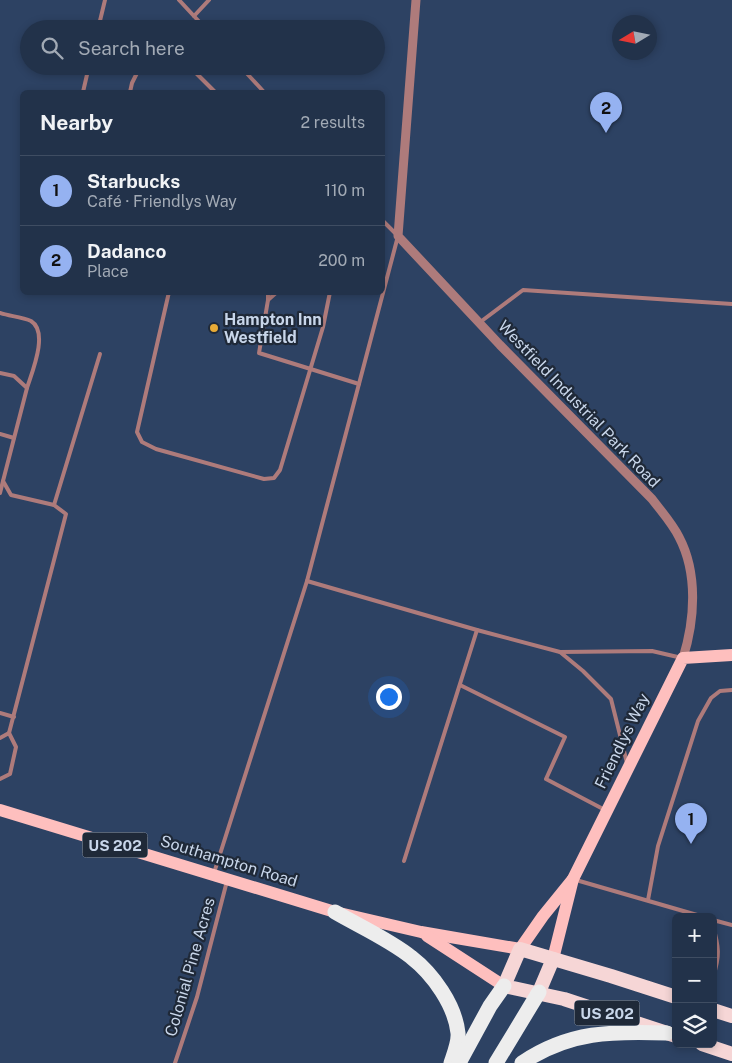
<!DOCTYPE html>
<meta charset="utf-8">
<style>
:root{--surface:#22324a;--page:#2a3a51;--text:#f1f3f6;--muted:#a2aab5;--line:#3f4d62;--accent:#95b2f1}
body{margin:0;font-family:"Public Sans",sans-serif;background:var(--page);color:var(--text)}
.controls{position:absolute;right:15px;bottom:15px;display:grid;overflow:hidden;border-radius:8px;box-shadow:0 2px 8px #0003}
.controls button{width:45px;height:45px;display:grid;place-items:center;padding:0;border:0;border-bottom:1px solid var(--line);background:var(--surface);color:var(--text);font:25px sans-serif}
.compass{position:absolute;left:612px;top:15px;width:45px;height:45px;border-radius:50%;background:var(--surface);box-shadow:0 2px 8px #0003;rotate:260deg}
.you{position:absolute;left:388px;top:696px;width:18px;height:18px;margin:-12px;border:4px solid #fff;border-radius:50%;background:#1a73e8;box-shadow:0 0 0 8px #1a73e833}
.badge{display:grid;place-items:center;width:32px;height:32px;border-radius:50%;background:var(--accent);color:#111;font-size:16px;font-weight:700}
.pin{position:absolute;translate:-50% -41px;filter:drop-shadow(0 1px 2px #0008)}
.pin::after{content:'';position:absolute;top:26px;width:18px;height:15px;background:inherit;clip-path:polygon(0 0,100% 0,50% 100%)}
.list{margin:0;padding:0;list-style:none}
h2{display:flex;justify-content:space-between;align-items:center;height:65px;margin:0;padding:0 20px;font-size:21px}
h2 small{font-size:16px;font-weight:400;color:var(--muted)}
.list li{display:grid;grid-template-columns:32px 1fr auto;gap:15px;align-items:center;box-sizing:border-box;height:70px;padding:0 20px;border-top:1px solid var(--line)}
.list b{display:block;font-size:19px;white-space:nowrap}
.list p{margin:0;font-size:16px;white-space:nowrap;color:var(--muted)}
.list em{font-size:16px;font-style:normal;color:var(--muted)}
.icon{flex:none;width:28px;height:28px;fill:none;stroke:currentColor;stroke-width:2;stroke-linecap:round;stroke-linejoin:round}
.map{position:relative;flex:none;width:732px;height:1063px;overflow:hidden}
.search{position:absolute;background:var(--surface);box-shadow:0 2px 8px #0003;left:20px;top:20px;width:365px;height:55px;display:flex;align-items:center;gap:12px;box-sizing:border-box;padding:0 18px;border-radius:28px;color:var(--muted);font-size:19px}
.panel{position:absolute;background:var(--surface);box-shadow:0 2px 8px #0003;left:20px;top:90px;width:365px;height:205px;border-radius:8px}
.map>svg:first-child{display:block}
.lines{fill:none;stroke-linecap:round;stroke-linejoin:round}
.service{stroke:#ae7b7b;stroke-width:4}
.tertiary{stroke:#ae7b7b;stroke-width:9}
.primary{stroke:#febfbe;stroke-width:12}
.trunk{stroke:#f6d6d6;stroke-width:14}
.motorway{stroke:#ededed;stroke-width:15}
.poi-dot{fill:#e8ab37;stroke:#1f2938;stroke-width:2}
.labels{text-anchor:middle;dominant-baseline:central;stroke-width:4.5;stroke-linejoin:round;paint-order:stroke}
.shield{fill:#1f2938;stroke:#95a2b5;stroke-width:1}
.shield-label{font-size:15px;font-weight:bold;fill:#c8d6ea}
.poi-label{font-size:16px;font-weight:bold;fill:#c8d6ea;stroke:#1f2938;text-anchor:start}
.street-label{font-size:16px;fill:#c8d6ea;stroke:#1f2938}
</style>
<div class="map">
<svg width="732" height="1063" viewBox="0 0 732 1063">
<rect width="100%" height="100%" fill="#2d4263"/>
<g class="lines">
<!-- service -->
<g class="service">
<path d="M179 0 206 29"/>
<path d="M194 16 209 0"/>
<path d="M98 29 105 0"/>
<path d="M189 66 215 92"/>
<path d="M240 66 264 92"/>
<path d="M83 92 89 66"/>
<path d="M130 92 132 83 139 69 150 66"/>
<path d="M169 292 137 432 142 442 156 449 264 479 274 478 280 470 323 327 330 292"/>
<path d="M268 292V300L259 353 359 384"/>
<path d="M268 300 277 292"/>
<path d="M0 313C9 316 22 317 31 321 49 332 32 372 27 388"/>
<path d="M479 323 523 290 732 304"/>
<path d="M0 373 14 376 27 388 3 481 11 495 54 505 66 514 9 733"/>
<path d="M0 434 14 438"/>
<path d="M0 493 3 481"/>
<path d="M54 505 100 354"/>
<path d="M307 581 477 630 560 652 652 651 682 658"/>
<path d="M560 652 583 671 611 699 627 763"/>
<path d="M460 685 565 737 546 779 605 810"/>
<path d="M0 713 14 717"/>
<path d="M0 738 9 733 16 747 10 774 0 779"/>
<path d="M404 861 477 630"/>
<path d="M214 873 307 581 398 236 382 220"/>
<path d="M576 880 704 917"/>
<path d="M648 900 658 846 698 721 711 698 720 691 732 690"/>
<path d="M713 920 732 925"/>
<path d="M713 926C719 947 720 956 713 977"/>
<path d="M175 1063 197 997 227 881"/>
</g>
<!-- tertiary -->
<path class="tertiary" d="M416 0 398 236 500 345 652 499C661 511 672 523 679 537 698 573 695 620 683 658"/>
<!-- primary -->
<g class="primary">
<path d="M0 810 335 912 421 932 520 949 543 916 573 879"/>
<path d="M427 936 504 986"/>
<path d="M553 959 573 879 683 658 732 655"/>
</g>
<!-- trunk -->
<g class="trunk">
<path d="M539 992 553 959"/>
<path d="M676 997 611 976 520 949 504 986 564 999 676 1036"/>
<path d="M713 1010 732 1016"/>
<path d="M702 1044 732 1054"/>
</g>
<!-- motorway -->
<g class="motorway">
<path d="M335 912C359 926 390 940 411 957 433 974 455 1005 458 1033 459 1042 454 1054 451 1063"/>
<path d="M459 1063 490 1006 504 986"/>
<path d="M496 1063 539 992"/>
<path d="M522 1063C569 1031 613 1031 667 1033"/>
</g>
</g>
<!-- markers -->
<circle class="poi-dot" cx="214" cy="328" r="5"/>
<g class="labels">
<!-- shield labels -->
<g class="shield">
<rect x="82.5" y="832.5" width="65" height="25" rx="4"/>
<rect x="574.5" y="1000.5" width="65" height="25" rx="4"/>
</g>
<g class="shield-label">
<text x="115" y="845">US 202</text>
<text x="607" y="1013">US 202</text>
</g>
<!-- poi labels -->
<g class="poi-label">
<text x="224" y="319">Hampton Inn<tspan x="224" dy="18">Westfield</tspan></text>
</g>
<!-- street labels -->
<g class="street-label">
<text transform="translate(579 404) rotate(46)">Westfield Industrial Park Road</text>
<text transform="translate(622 741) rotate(-64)">Friendlys Way</text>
<text transform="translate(229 861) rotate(17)">Southampton Road</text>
<text transform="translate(190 967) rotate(-74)">Colonial Pine Acres</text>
</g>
</g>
</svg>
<div class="controls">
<button>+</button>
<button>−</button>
<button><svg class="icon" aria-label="layers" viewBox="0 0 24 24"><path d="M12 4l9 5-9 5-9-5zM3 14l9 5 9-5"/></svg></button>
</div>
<svg class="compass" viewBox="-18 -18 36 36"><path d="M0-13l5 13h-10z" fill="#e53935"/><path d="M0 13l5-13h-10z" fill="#a2aab5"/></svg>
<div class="you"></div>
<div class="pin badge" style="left:691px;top:844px">1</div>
<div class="pin badge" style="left:606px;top:133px">2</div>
<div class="search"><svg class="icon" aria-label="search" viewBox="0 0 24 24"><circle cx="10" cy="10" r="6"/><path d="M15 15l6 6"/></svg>Search here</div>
<section class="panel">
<h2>Nearby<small>2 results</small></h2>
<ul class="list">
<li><span class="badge">1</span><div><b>Starbucks</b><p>Café · Friendlys Way</p></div><em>110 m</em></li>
<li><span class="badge">2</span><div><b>Dadanco</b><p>Place</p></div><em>200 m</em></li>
</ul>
</section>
</div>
